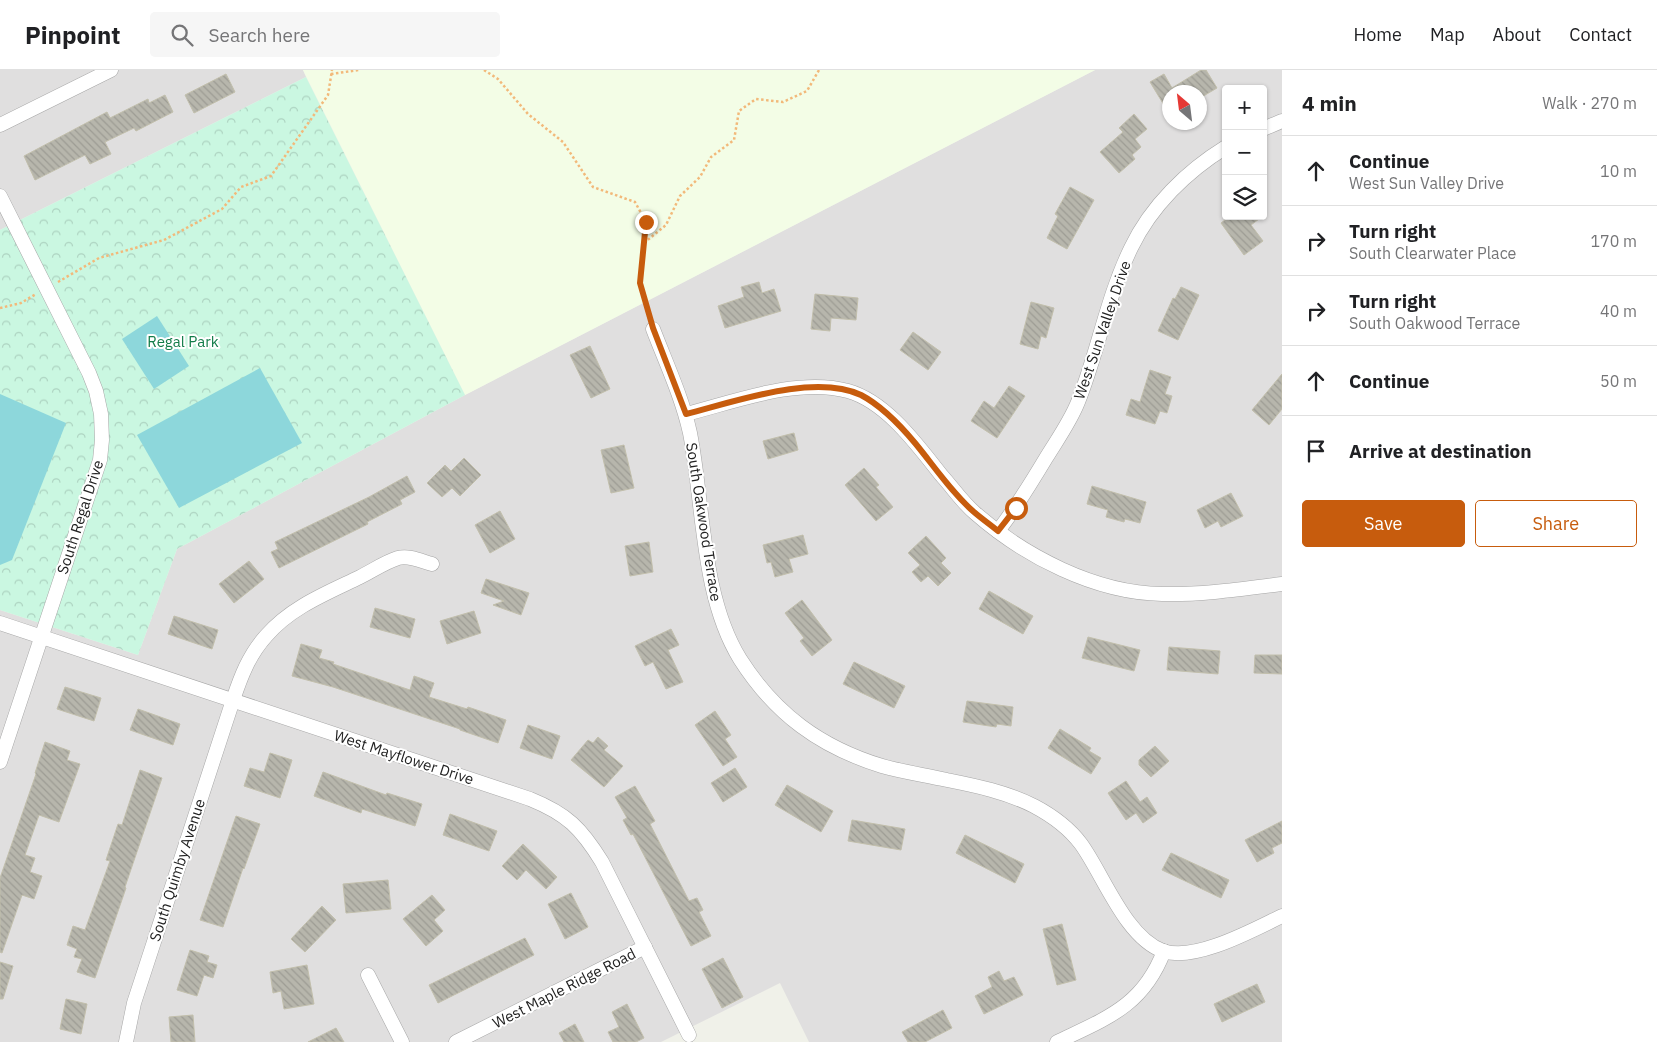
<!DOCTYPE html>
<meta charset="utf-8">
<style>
:root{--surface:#fff;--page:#f6f6f6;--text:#202124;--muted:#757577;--line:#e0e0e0;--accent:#c75c0d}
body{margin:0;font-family:"IBM Plex Sans",sans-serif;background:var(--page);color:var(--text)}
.controls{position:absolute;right:15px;top:15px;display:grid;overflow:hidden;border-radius:5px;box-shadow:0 1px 4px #0004}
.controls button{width:45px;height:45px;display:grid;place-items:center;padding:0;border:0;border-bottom:1px solid var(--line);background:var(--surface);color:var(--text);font:25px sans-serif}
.compass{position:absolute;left:1162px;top:15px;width:45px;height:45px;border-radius:50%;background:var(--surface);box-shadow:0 1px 4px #0004;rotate:332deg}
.stop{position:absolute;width:15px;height:15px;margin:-11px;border:4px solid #c75c0d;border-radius:50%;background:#fff}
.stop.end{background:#c75c0d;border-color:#fff;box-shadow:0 1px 5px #0008}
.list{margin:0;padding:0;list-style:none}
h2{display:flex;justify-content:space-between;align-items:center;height:65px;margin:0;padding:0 20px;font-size:21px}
h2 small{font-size:16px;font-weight:400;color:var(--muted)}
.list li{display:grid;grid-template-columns:32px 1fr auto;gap:15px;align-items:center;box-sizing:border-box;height:70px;padding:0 20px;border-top:1px solid var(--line)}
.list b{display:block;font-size:19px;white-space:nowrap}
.list p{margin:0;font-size:16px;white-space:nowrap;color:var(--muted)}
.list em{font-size:16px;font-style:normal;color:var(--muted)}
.actions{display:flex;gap:10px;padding:15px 20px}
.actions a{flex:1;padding:11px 0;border:1px solid var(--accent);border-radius:5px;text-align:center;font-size:18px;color:var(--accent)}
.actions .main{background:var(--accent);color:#fff}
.icon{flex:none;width:28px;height:28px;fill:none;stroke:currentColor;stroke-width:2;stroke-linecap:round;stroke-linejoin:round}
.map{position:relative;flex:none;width:1282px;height:972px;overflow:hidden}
header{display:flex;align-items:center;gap:30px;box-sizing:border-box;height:70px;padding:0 25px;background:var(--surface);border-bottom:1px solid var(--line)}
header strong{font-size:24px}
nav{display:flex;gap:28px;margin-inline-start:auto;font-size:18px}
.search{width:350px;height:45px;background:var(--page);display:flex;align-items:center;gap:12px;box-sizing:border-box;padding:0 18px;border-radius:5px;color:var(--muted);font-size:19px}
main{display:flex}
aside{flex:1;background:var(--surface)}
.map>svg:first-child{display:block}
.residential{fill:#e0dfdf;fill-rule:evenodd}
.education{fill:#f3fde6}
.park{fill:url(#park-crowns)}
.pitch{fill:#8dd7db}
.building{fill:url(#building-back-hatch);stroke:#c2bfac}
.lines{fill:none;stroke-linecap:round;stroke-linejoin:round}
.minor-casing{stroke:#a6a6a6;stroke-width:15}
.path{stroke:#f2b97a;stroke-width:2.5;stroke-dasharray:2.5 2.5;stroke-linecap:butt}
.minor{stroke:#fff;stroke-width:14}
.route{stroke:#c75c0d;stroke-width:6}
.labels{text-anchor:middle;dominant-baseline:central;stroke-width:4;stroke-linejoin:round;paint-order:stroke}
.street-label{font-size:15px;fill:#222;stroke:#fff}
.park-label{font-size:15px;fill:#137c49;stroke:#fff}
</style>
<header>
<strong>Pinpoint</strong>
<div class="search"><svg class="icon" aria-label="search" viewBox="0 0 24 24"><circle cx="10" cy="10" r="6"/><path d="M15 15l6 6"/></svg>Search here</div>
<nav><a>Home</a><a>Map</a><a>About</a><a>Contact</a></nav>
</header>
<main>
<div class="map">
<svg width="1282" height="972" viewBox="0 0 1282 972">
<defs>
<pattern id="park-crowns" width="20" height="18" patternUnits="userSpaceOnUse" patternTransform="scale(1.25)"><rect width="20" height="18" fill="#caf7e1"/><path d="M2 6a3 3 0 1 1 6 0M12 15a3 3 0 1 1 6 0" fill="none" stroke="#add3c1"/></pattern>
<pattern id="building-back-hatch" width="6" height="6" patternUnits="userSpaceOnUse" patternTransform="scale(1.25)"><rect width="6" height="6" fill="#b7b6ac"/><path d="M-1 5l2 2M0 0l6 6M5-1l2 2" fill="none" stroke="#9d9c94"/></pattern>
</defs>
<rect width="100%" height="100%" fill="#f0f1e9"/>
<!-- residential -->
<g class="residential">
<path d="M0 0H303L306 7 0 160Z"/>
<path d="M1095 0H1282V972H809L780 913 661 972H0V540L138 585 177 479 465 325ZM1226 19H1263V146H1226ZM1170 22H1200V52H1170Z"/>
</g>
<!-- education -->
<path class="education" d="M303 0H1095L465 325Z"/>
<!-- park -->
<path class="park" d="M306 7 465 325 177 479 138 585 0 540V160Z"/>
<!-- pitch -->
<g class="pitch">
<path d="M157 246 189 296 154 319 122 269Z"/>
<path d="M260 298 302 373 179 438 137 365Z"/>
<path d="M0 324 66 353 12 490 0 495Z"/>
</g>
<!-- building -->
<g class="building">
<path d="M1201 0H1206L1217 18 1200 28V22H1170V45L1150 12 1164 4 1172 18Z"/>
<path d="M226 4 235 22 194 43 185 25Z"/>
<path d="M165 25 173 42 136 61 134 58 105 72 111 84 90 94 85 85 35 110 24 86 107 42 110 48 148 29 149 33Z"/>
<path d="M1134 44 1147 59 1135 69 1141 77 1132 85 1135 89 1119 103 1100 82 1123 62 1119 58Z"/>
<path d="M1070 117 1094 130 1067 179 1047 168 1058 146 1055 144Z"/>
<path d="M1230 146H1263L1251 155 1263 171 1244 185 1221 153Z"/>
<path d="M759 212 762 223 774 219 781 241 725 258 718 236 744 227 741 217Z"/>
<path d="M1181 217 1199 225 1178 270 1158 261 1173 228 1175 229Z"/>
<path d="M815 224 858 228 856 250 831 248 830 261 811 259Z"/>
<path d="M1031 232 1054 238 1046 268 1041 266 1038 279 1020 274Z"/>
<path d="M913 262 941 282 928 300 900 280Z"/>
<path d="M590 276 610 319 591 328 570 285Z"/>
<path d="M1150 300 1171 307 1165 324 1172 326 1167 343 1160 341 1155 354 1126 345 1131 329 1140 332Z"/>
<path d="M1282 304V339L1269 355 1252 340Z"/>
<path d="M1009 316 1025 326 997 368 971 351 984 331 994 338Z"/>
<path d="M794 363 798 380 768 389 763 371Z"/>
<path d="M624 375 634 418 611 423 601 380Z"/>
<path d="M464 388 481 405 460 426 452 418 442 427 427 413 445 395 451 401Z"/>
<path d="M864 398 879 415 876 417 893 437 876 451 845 415Z"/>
<path d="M407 406 415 422 400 430 402 434 367 452 368 454 279 498 271 482 278 479 275 472 369 427Z"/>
<path d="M1092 416 1146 432 1140 453 1125 449 1124 452 1106 447 1108 440 1087 434Z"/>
<path d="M1231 423 1243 446 1221 457 1218 451 1205 458 1197 440Z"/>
<path d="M500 441 515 469 490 483 475 455Z"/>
<path d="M803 465 808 484 789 489 793 502 775 507 771 492 767 493 763 475Z"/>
<path d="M926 466 946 488 941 493 951 503 938 516 928 506 921 512 912 502 920 495 908 483Z"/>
<path d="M649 472 653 502 630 506 625 476Z"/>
<path d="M249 491 264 509 234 533 219 514Z"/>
<path d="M486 509 529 523 521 545 493 535 504 531 481 523Z"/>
<path d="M989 521 1033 546 1023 564 979 539Z"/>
<path d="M802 530 832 570 812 586 800 571 804 568 785 543Z"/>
<path d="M375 538 415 549 410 568 370 557Z"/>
<path d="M474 541 481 563 447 574 440 551Z"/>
<path d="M174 546 218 560 212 579 168 564Z"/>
<path d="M671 559 679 575 668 580 683 612 666 619 653 592 645 596 635 576Z"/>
<path d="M1088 567 1140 580 1134 601 1082 588Z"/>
<path d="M301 574 322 580 319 588 334 592 333 594 410 620 414 606 434 613 429 627 467 639 468 637 506 650 498 673 460 660V659L333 617 292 606Z"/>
<path d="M1169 577 1220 581 1218 604 1167 600Z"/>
<path d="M1255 585H1282V604L1254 603Z"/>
<path d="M854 592 905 616 894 638 843 614Z"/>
<path d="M65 617 101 628 94 651 57 639Z"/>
<path d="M967 631 1013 637 1011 656 997 654 996 657 963 652Z"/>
<path d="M138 639 180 654 173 675 130 660Z"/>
<path d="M715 641 731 665 725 669 737 687 723 696 695 655Z"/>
<path d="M528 655 560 666 552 689 520 678Z"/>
<path d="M1060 659 1091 678 1089 681 1101 688 1091 704 1048 678Z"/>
<path d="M598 667 608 676 604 680 623 696 604 717 571 690 588 670 593 673Z"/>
<path d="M45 672 70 681 67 690 80 694 59 752 39 745 25 785 35 788 30 802 42 806 34 829 22 825 2 883 0 882V808L36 704 35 703Z"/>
<path d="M1155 676 1169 691 1151 707 1139 695V690Z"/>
<path d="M270 683 292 690 280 728 244 716 250 698 264 702Z"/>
<path d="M735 698 747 717 723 732 711 713Z"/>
<path d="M140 700 162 708 125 817 126 818 95 908 77 902 82 889 74 887 77 879 67 875 73 856 85 860 110 791 106 790 118 754 122 755Z"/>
<path d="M323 702 386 725 387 723 422 734 415 756 362 739 361 743 314 726Z"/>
<path d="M1126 711 1140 732 1147 727 1157 743 1143 753 1136 743 1126 750 1108 723Z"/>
<path d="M787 715 833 741 821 762 775 735Z"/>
<path d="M635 716 655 751 650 754 689 831 697 828 703 840 699 842 711 866 691 876 633 764 631 765 623 750 627 748 615 727Z"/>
<path d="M450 744 497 761 489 781 443 765Z"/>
<path d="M236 746 260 754 244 799 243 798 223 857 200 850Z"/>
<path d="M852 750 905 759 901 780 848 771Z"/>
<path d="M1282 751V773L1272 778 1274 783 1257 792 1245 770Z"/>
<path d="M965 765 1024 794 1015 813 956 783Z"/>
<path d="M523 774 557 807 546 819 526 800 517 810 502 796Z"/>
<path d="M1171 783 1229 810 1221 828 1162 800Z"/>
<path d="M388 810 391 839 346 843 343 814Z"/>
<path d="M571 823 588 857 565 869 548 834Z"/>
<path d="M432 825 445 840 434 850 443 861 426 876 403 849Z"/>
<path d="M322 836 336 850 305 882 291 869Z"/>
<path d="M1062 854 1076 910 1057 915 1043 859Z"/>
<path d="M525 868 534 885 438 933 429 915Z"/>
<path d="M190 880 209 886 207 892 217 895 213 908 204 905 197 926 177 920Z"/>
<path d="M723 888 743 927 722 938 702 899Z"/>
<path d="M0 892 13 896 3 929H0Z"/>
<path d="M307 895 314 934 284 939 281 921 273 923 270 902Z"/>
<path d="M999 901 1004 911 1014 907 1023 925 984 944 975 926 992 917 988 907Z"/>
<path d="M1257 914 1265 932 1222 952 1214 934Z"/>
<path d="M66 929 87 934 81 964 60 959Z"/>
<path d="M627 934 644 968 636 972H613L608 962 619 957 612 942Z"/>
<path d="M943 940 952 958 925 972H908L902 962Z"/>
<path d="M193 945 195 972H171L169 947Z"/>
<path d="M575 954 584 972H564L559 963Z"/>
<path d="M336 958 344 972H308Z"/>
</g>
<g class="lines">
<defs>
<g id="minor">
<path d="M0 55 111 0"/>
<path d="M1263 59 1282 51"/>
<path d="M0 126 89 303 96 321 101 344 102 370 100 390 0 692"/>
<path d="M653 259C666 293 682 327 690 363 704 435 701 526 740 589 775 644 820 677 882 696 903 702 925 705 947 710 977 716 1006 722 1034 736 1051 745 1069 758 1081 774 1103 804 1125 867 1163 881 1195 892 1253 860 1282 846"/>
<path d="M686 344C734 332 798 307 848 321 887 332 918 376 942 406 953 418 962 432 975 443 1024 486 1095 523 1162 524 1202 525 1242 519 1282 514"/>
<path d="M998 461C1016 438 1031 413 1046 388 1057 370 1070 352 1078 332 1098 282 1107 227 1131 178 1151 136 1187 101 1226 77"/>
<path d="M0 553 530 729C567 744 581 758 602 792L689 965"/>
<path d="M368 905 402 972"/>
<path d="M126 972 134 933 233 630C241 606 249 585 266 566 291 537 327 523 360 507 372 501 385 492 398 488 409 485 421 491 432 494"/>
<path d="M456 972 645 877"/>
<path d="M1057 972C1107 948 1143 936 1164 881"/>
</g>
</defs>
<!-- minor casing -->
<use href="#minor" class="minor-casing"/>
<!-- path -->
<g class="path">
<path d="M484 0 498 9 528 44 563 72 593 117 635 132 646 152 640 213 649 247"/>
<path d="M331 4 359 0"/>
<path d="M644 173 666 155 680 126 700 107 711 87 734 70 739 41 756 29 783 32 807 21 819 0"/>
<path d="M58 212 99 188 164 170 222 139 241 117 271 106 328 25 332 0"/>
<path d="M0 238 21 233 36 224"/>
</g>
<!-- minor -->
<use href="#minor" class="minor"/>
</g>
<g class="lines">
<!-- route -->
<path class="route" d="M646 152 640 213 653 258 686 344C734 332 814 303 861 325 882 336 900 355 915 373 934 396 952 423 974 442 982 449 991 455 998 461L1016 438"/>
</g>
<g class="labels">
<!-- street labels -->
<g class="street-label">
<text transform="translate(1102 260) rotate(-71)">West Sun Valley Drive</text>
<text transform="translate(80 447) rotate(-72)">South Regal Drive</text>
<text transform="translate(704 452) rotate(81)">South Oakwood Terrace</text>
<text transform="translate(404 687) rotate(18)">West Mayflower Drive</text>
<text transform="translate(177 800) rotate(-72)">South Quimby Avenue</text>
<text transform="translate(564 918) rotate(-27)">West Maple Ridge Road</text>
</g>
<!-- park labels -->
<g class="park-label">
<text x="183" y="271">Regal Park</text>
</g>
</g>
</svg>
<div class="controls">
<button>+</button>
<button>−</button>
<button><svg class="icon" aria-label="layers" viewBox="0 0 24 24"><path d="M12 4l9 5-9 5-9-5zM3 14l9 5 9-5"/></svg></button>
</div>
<svg class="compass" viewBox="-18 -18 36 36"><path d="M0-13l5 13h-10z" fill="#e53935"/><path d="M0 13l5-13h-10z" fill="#757577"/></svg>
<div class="stop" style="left:1016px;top:438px"></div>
<div class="stop end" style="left:646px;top:152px"></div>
</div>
<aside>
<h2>4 min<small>Walk · 270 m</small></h2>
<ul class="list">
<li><svg class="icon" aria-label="ahead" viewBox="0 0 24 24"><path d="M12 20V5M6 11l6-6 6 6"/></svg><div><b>Continue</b><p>West Sun Valley Drive</p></div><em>10 m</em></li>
<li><svg class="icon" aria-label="right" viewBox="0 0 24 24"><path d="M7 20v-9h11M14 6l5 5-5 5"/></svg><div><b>Turn right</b><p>South Clearwater Place</p></div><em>170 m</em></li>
<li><svg class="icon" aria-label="right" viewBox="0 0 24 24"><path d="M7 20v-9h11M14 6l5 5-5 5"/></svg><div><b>Turn right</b><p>South Oakwood Terrace</p></div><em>40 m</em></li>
<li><svg class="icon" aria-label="ahead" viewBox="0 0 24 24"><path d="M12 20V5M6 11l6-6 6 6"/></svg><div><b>Continue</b></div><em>50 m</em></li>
<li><svg class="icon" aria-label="arrive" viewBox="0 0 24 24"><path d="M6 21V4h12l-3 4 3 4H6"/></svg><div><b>Arrive at destination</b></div></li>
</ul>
<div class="actions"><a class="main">Save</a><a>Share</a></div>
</aside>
</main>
